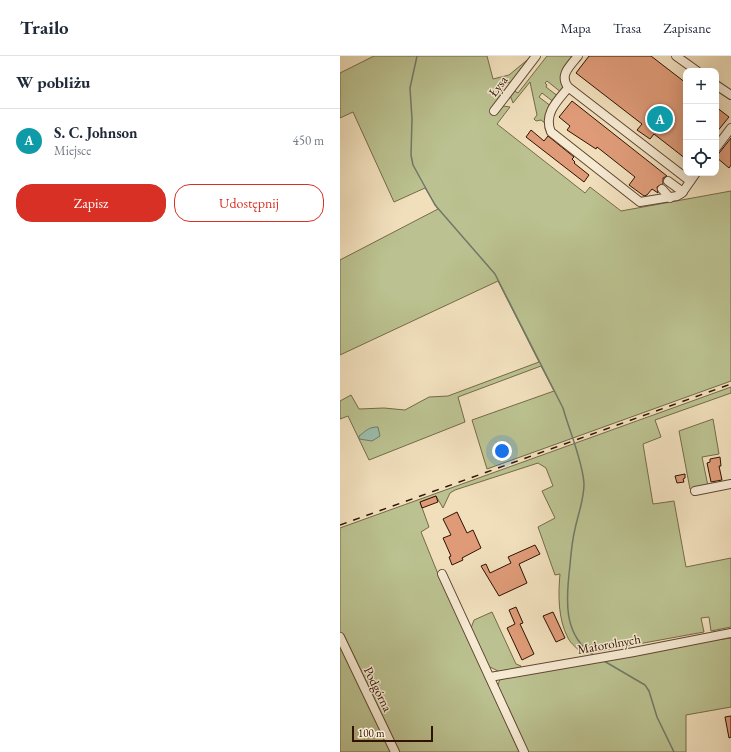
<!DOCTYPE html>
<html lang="pl">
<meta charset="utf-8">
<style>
:root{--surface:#fff;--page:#f2f2f3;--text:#1f2937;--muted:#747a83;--line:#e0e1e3;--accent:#d93025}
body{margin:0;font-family:"EB Garamond",serif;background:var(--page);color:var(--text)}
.controls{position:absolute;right:12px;top:12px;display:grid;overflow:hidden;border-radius:8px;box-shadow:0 4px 16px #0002}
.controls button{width:36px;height:36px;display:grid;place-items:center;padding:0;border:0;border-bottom:1px solid var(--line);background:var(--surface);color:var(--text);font:20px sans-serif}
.scale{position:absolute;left:12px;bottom:10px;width:81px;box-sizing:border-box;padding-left:4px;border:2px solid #2f1200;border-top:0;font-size:11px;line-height:14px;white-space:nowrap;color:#2f1200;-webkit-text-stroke:3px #f6ead3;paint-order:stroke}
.you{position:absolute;left:162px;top:395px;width:14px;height:14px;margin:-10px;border:3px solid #fff;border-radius:50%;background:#1a73e8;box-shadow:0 0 0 6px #1a73e833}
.badge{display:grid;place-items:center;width:26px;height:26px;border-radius:50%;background:var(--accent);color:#fff;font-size:13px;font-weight:700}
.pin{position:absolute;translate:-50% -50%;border:2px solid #fff;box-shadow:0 1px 4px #0006}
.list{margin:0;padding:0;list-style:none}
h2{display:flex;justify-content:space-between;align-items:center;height:52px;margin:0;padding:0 16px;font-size:17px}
h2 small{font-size:13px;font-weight:400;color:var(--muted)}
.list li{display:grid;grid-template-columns:26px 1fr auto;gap:12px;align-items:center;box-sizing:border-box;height:64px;padding:0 16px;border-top:1px solid var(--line)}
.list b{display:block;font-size:15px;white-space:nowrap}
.list p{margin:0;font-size:13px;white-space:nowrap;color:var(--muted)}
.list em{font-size:13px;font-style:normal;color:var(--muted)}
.actions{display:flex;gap:8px;padding:12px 16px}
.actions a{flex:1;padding:9px 0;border:1px solid var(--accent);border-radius:16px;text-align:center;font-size:14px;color:var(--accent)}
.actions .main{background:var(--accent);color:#fff}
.icon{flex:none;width:22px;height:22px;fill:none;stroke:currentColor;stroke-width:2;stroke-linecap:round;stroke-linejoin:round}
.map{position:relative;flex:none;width:391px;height:696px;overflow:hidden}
header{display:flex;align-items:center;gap:24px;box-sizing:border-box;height:56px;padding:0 20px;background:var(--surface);border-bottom:1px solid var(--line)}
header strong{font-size:19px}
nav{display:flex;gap:22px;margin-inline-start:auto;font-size:14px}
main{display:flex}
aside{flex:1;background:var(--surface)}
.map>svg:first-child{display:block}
.green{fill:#bbc190;stroke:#756a48}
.water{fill:#9bbdac;stroke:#707967}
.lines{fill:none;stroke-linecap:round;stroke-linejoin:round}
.stream{stroke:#707967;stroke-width:1.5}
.building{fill:#df9b78;stroke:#2f1200}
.minor-casing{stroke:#60452f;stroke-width:10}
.minor{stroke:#f6ead3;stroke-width:8}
.rail{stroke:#2f1200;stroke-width:1.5;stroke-dasharray:7 7;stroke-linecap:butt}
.labels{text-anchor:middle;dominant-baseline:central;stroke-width:3;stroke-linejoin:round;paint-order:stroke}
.street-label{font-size:13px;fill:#2f1200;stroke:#f6ead3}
</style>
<header>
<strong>Trailo</strong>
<nav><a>Mapa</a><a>Trasa</a><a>Zapisane</a></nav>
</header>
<main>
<aside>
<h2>W pobliżu<small></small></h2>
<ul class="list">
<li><span class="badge" style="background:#0f9aa8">A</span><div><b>S. C. Johnson</b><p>Miejsce</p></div><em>450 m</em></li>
</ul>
<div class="actions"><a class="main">Zapisz</a><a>Udostępnij</a></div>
</aside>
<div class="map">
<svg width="391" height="696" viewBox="0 0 391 696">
<rect width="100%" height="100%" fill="#f1dfbc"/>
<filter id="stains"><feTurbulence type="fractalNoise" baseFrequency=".005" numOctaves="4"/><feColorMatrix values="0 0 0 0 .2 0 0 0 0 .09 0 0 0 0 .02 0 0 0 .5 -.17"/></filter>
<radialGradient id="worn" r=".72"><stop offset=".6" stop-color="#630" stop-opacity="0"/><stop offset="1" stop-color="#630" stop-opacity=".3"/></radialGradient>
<!-- green -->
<g class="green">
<path d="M34 0H147L153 23 169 19 192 0 172 26 162 28 163 50 170 51 157 68 245 137 250 131 281 155 391 135V325L147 413 132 364 214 335 201 310 118 341 125 366 29 404 8 360 0 363V345L11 339 19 353 44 352 65 354 89 341 108 340 199 306 158 225 0 299V204L98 153 85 132 54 146 13 56 0 62V17Z"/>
<path d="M207 0H230L233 2 222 37 207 25 205 27 207 29 206 31 219 41 215 47 202 37 199 41 212 51 206 68 201 64 196 65 194 63 197 59 190 26 173 47 170 39 173 34 178 37Z"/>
<path d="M391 331V337L315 364 321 381 303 388 313 448 334 445 346 511 391 502V571L371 575 369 561 361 562 364 576 243 598C238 593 231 588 228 582 218 563 218 539 220 518L215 519 198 471 215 462 202 435 213 430 206 412 198 407 115 434 110 437 103 452 96 440 80 446 89 471 81 476 98 518 182 696H57L0 581V472Z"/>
<path d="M373 363 379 398 362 401 368 430 350 433 339 375Z"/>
<path d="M152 556 176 608 181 610 180 613 160 616 148 610 131 572 134 564Z"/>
<path d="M0 582 52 696H0Z"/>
<path d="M391 582V651L346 659V696H188L157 632 160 623 333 590Z"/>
</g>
<!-- water -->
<path class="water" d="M38 371 40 380 32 385 19 383V380C26 375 28 371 38 371Z"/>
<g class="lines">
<!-- stream -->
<g class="stream">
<path d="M77 0 70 32 72 63 71 99 73 109 95 149 155 218 223 352C229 374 243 406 244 428 244 444 238 458 235 473 232 485 231 497 230 509 226 542 222 580 255 600"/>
<path d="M264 605 305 629 309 635 317 661 334 696"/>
</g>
</g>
<!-- building -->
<g class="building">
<path d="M249 0H311L346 27V103L314 78 310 83 297 74 302 68 236 17Z"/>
<path d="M232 45 327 120 323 122V128L317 131 318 137 312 133 307 139 304 140 289 129 295 121 257 91 256 93 227 74 230 70 219 61Z"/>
<path d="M376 51 389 61 376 77Z"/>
<path d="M191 74 204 85 208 80 234 101 232 103 235 106 234 107 249 119 244 126 186 81Z"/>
<path d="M391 82V109L389 112 376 101Z"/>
<path d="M380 401 381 410H379L382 424 371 426 367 407 370 406V403Z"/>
<path d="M345 418V422L343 423 344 426 337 427 335 420Z"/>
<path d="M96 440 98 446 82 452 80 446Z"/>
<path d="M117 456 127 477 133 474 141 492 122 502 123 504 112 509 109 501 111 500 103 482 111 479 103 463Z"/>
<path d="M195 489 200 498 179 508 187 527 159 540 141 510 146 508 150 517 171 507 168 501Z"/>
<path d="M176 551 183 567 180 568 194 598 182 604 167 572 175 568 169 554Z"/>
<path d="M213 556 225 582 216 586 203 560Z"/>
<path d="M391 660V681L389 682 385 661Z"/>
</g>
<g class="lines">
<defs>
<g id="minor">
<path d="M238 0C230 10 219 19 228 31L350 125"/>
<path d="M336 0 357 15"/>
<path d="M376 29 391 39"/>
<path d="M228 32C218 44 203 58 211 76L300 146 337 140 342 137 356 117"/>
<path d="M154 55 196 0"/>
<path d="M376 92 391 72"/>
<path d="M328 125 343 136"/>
<path d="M322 133 330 142"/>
<path d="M355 435 391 428"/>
<path d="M102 518 184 696"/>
<path d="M0 581 55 696"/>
<path d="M150 621 294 596 391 577"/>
</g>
</defs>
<!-- minor casing -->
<use href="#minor" class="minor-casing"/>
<!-- minor -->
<use href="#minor" class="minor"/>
<!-- rail -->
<path class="rail" d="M0 469 391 328"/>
</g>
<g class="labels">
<!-- street labels -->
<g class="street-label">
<text transform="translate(158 30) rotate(-53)">Łysa</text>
<text transform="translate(269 588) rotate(-10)">Małorolnych</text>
<text transform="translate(38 633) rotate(64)">Podgórna</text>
</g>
</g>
<rect width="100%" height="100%" filter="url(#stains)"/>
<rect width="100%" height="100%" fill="url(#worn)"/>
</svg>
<div class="controls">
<button>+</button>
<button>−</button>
<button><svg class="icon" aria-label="locate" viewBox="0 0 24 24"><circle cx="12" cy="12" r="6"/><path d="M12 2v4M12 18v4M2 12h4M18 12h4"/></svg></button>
</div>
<div class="scale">100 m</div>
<div class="you"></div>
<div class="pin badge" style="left:320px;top:63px;background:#0f9aa8">A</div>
</div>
</main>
